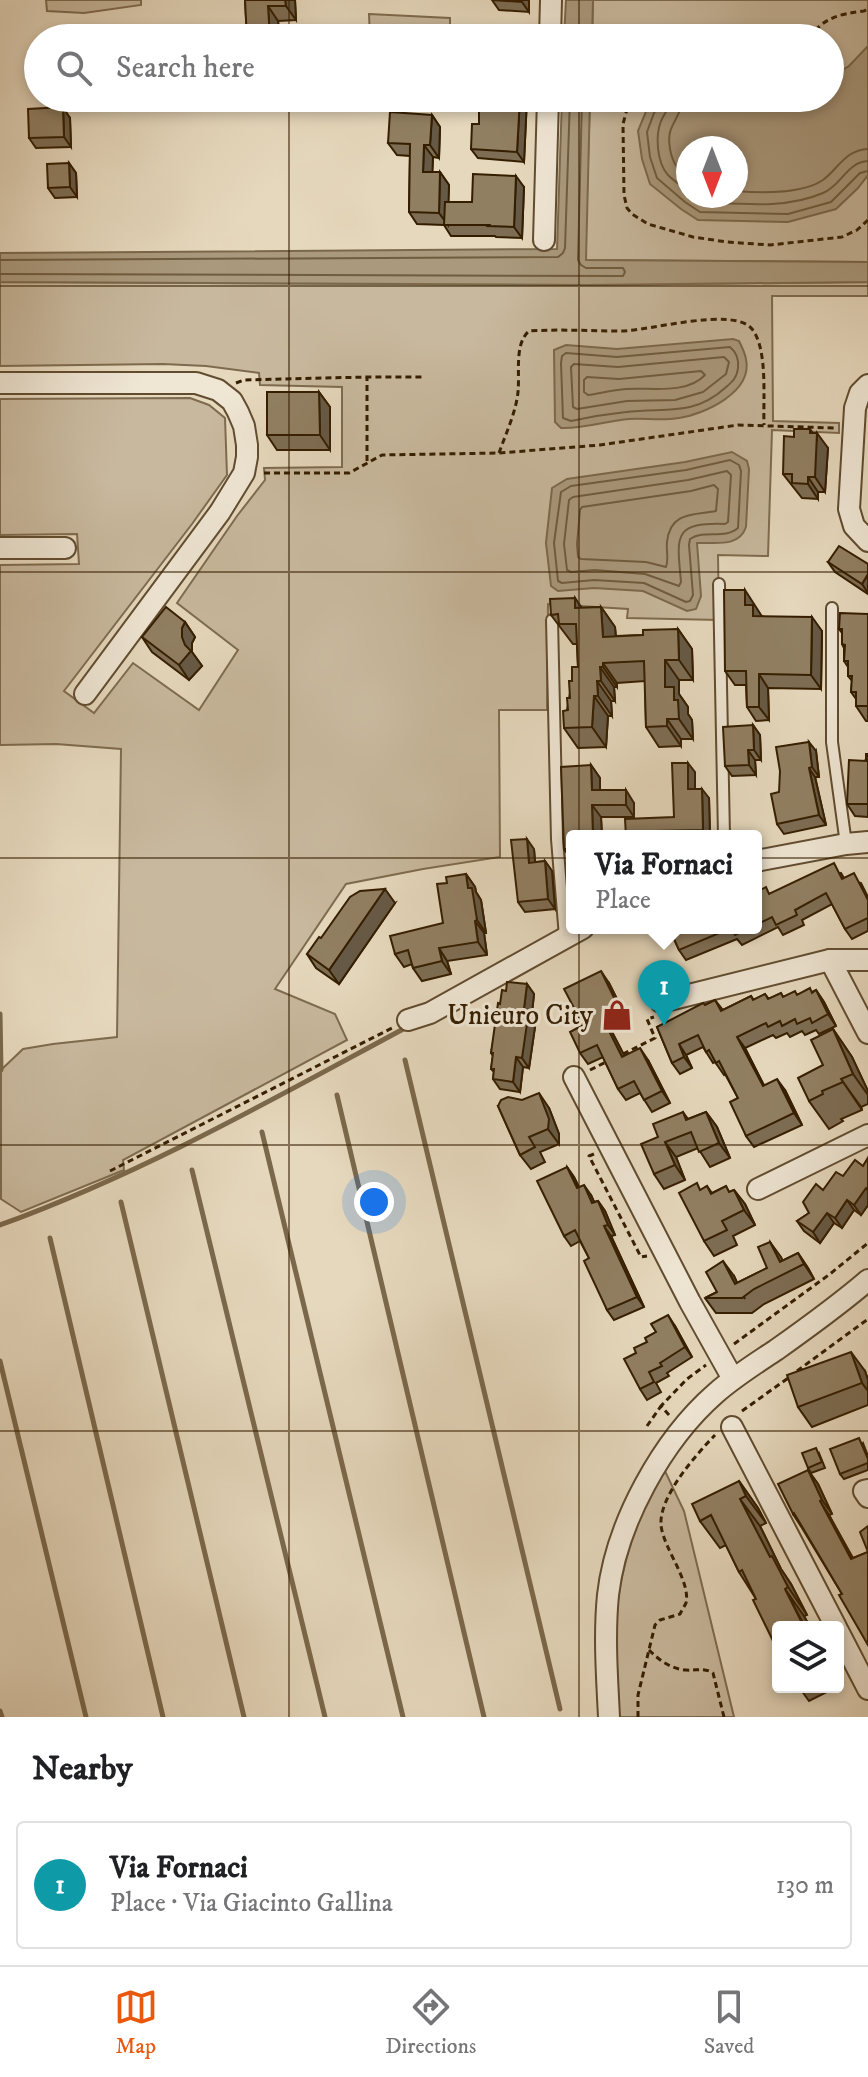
<!DOCTYPE html>
<meta charset="utf-8">
<style>
:root{--surface:#fff;--page:#f2f2f2;--text:#202124;--muted:#757577;--line:#e0e0e0;--accent:#ea580c}
body{margin:0;font-family:"IM FELL DW Pica",serif;background:var(--page);color:var(--text)}
.controls{position:absolute;right:24px;bottom:24px;display:grid;overflow:hidden;border-radius:8px;box-shadow:0 4px 12px #0003}
.controls button{width:72px;height:72px;display:grid;place-items:center;padding:0;border:0;border-bottom:2px solid var(--line);background:var(--surface);color:var(--text);font:40px sans-serif}
.compass{position:absolute;left:676px;top:136px;width:72px;height:72px;border-radius:50%;background:var(--surface);box-shadow:0 4px 12px #0003;rotate:180deg}
.you{position:absolute;left:374px;top:1202px;width:28px;height:28px;margin:-20px;border:6px solid #fff;border-radius:50%;background:#1a73e8;box-shadow:0 0 0 12px #1a73e833}
.badge{display:grid;place-items:center;width:52px;height:52px;border-radius:50%;background:var(--accent);color:#fff;font-size:26px;font-weight:700}
.pin{position:absolute;translate:-50% -66px;filter:drop-shadow(0 2px 4px #0008)}
.pin::after{content:'';position:absolute;top:42px;width:28px;height:24px;background:inherit;clip-path:polygon(0 0,100% 0,50% 100%)}
.popup{position:absolute;left:566px;top:830px;width:196px;height:104px;box-sizing:border-box;display:grid;place-content:center;border-radius:8px;background:var(--surface);filter:drop-shadow(0 2px 6px #0005);font-size:26px;white-space:nowrap;color:var(--muted)}
.popup b{font-size:30px;color:var(--text)}
.popup::after{content:'';position:absolute;left:50%;top:100%;margin-left:-16px;border:16px solid transparent;border-top-color:var(--surface)}
.list{margin:0;padding:0;list-style:none}
h2{display:flex;justify-content:space-between;align-items:center;height:104px;margin:0;padding:0 32px;font-size:34px}
h2 small{font-size:26px;font-weight:400;color:var(--muted)}
.list li{display:grid;grid-template-columns:52px 1fr auto;gap:24px;align-items:center;box-sizing:border-box;height:128px;margin:0 16px 16px;padding:0 16px;border:2px solid var(--line);border-radius:8px}
.list b{display:block;font-size:30px;white-space:nowrap}
.list p{margin:0;font-size:26px;white-space:nowrap;color:var(--muted)}
.list em{font-size:26px;font-style:normal;color:var(--muted)}
.icon{flex:none;width:44px;height:44px;fill:none;stroke:currentColor;stroke-width:2;stroke-linecap:round;stroke-linejoin:round}
.map{position:relative;flex:none;width:868px;height:1717px;overflow:hidden}
.search{position:absolute;background:var(--surface);box-shadow:0 4px 12px #0003;left:24px;right:24px;top:24px;height:88px;display:flex;align-items:center;gap:20px;box-sizing:border-box;padding:0 28px;border-radius:44px;color:var(--muted);font-size:30px}
.sheet{height:248px;background:var(--surface)}
nav{display:flex;justify-content:space-around;align-items:center;box-sizing:border-box;height:112px;border-top:2px solid var(--line);background:var(--surface);font-size:22px;color:var(--muted)}
nav a{display:grid;justify-items:center;gap:4px}
nav .on{color:var(--accent)}
.map>svg:first-child{display:block}
.green{fill:#c8b89d;stroke:#7e6b4e;stroke-width:2;fill-rule:evenodd}
.water{fill:#aa997d;stroke:#7b684b;stroke-width:2;fill-rule:evenodd}
.lines{fill:none;stroke-linecap:round;stroke-linejoin:round}
.shore{stroke:#705c3e;stroke-width:2}
.stream{stroke:#7b684b;stroke-width:5}
.service-casing{stroke:#614c2f;stroke-width:14}
.minor-casing{stroke:#614c2f;stroke-width:24}
.path{stroke:#351e00;stroke-width:3;stroke-dasharray:6 4;stroke-linecap:butt}
.service{stroke:#efe6d4;stroke-width:10}
.minor{stroke:#efe6d4;stroke-width:20}
.wall{fill:#7d6d54;stroke:#351e00;stroke-width:2}
.shaded-wall{fill:#665945;stroke:#351e00;stroke-width:2}
.building{fill:#917f62;stroke:#351e00;stroke-width:2}
.grid{fill:none;stroke:#351e00;stroke-width:2;stroke-opacity:0.55}
.labels{text-anchor:middle;dominant-baseline:central;stroke-width:6;stroke-linejoin:round;paint-order:stroke}
.poi-label{font-size:28px;fill:#351e00;stroke:#efe6d4;text-anchor:end}
</style>
<div class="map">
<svg width="868" height="1717" viewBox="0 0 868 1717">
<rect width="100%" height="100%" fill="#e6d8bd"/>
<filter id="stains"><feTurbulence type="fractalNoise" baseFrequency=".0025" numOctaves="4"/><feColorMatrix values="0 0 0 0 .2 0 0 0 0 .09 0 0 0 0 .02 0 0 0 .5 -.17"/></filter>
<radialGradient id="worn" r=".72"><stop offset=".6" stop-color="#630" stop-opacity="0"/><stop offset="1" stop-color="#630" stop-opacity=".3"/></radialGradient>
<!-- green -->
<g class="green">
<path d="M46 0H141V5L84 13 47 11Z"/>
<path d="M593 0H868V262L585 260 590 98H830V38H592ZM688 148H736V196H688Z"/>
<path d="M369 14 450 18V38H370Z"/>
<path d="M0 282 587 285 868 282V296H772L773 421 839 423V433L772 430 768 556 718 555 719 620 627 618 628 609 548 604 547 710H499L500 857 423 869 346 884 275 989 335 1014 347 1040 123 1160 124 1170 21 1212 1 1199V1070L23 1049 53 1044 117 1037 121 749 56 744 0 745V565L79 564 77 534 0 535V399L190 398 209 405 225 418 227 475 192 524 64 691 94 713 133 663 199 710 238 650 177 603 237 516 265 480 264 468 342 467V387L260 385 259 373 206 366 163 364 0 366Z"/>
<path d="M664 1469 684 1511 734 1717H619C619 1686 615 1654 616 1623 619 1568 637 1516 664 1469Z"/>
</g>
<!-- water -->
<g class="water">
<path d="M566 0H593L592 38H564Z"/>
<path d="M868 46V175L858 188 836 209 788 222 698 220 681 209 650 184 642 159 638 131 647 109 655 98H830V77L849 66ZM688 148H736V196H688Z"/>
<path d="M562 98H590L586 260 868 262V282L587 285 0 282V253L557 249Z"/>
<path d="M733 339 739 341C742 347 745 353 746 359 753 392 705 414 679 418 663 421 645 418 629 419 606 421 584 429 561 428L555 422 554 350 566 345 617 349Z"/>
<path d="M732 452 747 461 749 469 746 527C739 548 715 542 697 543L701 596 696 609 687 611 643 591 594 588 558 591 551 586 546 543 552 488 567 479 685 462Z"/>
</g>
<g class="lines">
<!-- shore -->
<g class="shore">
<path d="M661 98 660 104 654 113 647 132 650 157 657 178 685 202 700 212 788 214 831 202 860 173 868 171"/>
<path d="M671 98C670 108 665 112 661 121 655 136 657 163 668 175 674 181 682 186 688 192"/>
<path d="M683 98C682 111 676 117 671 129 667 139 670 159 678 168 680 171 685 173 688 176"/>
<path d="M736 191C760 193 802 194 823 180 839 168 845 150 868 149"/>
<path d="M694 196 704 202C744 204 786 209 823 193 841 186 847 162 868 161"/>
<path d="M0 260 558 257 563 253 565 248 570 98"/>
<path d="M0 274 623 276 625 272 623 268H586L581 265 578 260 582 98"/>
<path d="M730 347C736 352 739 359 738 368 737 378 732 382 725 388 693 417 664 407 626 412 607 414 589 417 571 421L563 418 561 363 562 356 566 353 617 357Z"/>
<path d="M724 357 729 362 726 374 703 392 675 400 627 401 577 409 573 407 571 367 574 364 618 367Z"/>
<path d="M701 371 705 375C686 395 650 387 626 389 613 390 601 393 588 395L584 392V380L587 377 619 379Z"/>
<path d="M730 460 739 465 741 471 738 528C724 540 705 529 690 539L689 545 693 595 690 601 686 602 644 583 594 580 562 583 558 581 554 543 561 492 571 486 686 470Z"/>
<path d="M727 471 731 475 728 522 725 524C672 522 677 537 681 582L679 586 645 574 595 570 571 572 567 570 564 544 569 500 573 497 688 480Z"/>
<path d="M714 485 718 489 716 511C695 515 670 511 667 542 666 551 669 559 666 567L646 562 581 559 578 557 577 544 580 510 582 507 691 491Z"/>
</g>
<!-- stream -->
<g class="stream">
<path d="M0 1014 1 1070"/>
<path d="M405 1060 560 1709"/>
<path d="M337 1095 484 1717"/>
<path d="M262 1132 403 1717"/>
<path d="M192 1170 325 1717"/>
<path d="M121 1202 244 1717"/>
<path d="M0 1225C143 1173 273 1099 407 1027"/>
<path d="M50 1238 163 1717"/>
<path d="M0 1361 86 1717"/>
<path d="M0 1711 2 1717"/>
</g>
<defs>
<g id="service">
<path d="M719 584 724 836"/>
<path d="M832 608V742L846 844"/>
<path d="M552 620 557 839 565 937"/>
</g>
<g id="minor">
<path d="M550 38 551 0"/>
<path d="M544 240 548 98"/>
<path d="M0 383H196L218 390 232 401 238 412 244 426 247 445V457L244 473 220 512 85 694"/>
<path d="M868 385 860 393 855 408 849 509 854 526 868 541"/>
<path d="M0 548H65"/>
<path d="M756 861 846 844 868 842"/>
<path d="M830 960 868 1033"/>
<path d="M661 1002 830 960H868"/>
<path d="M408 1020 430 1013 583 928"/>
<path d="M574 1077 690 1302 733 1379"/>
<path d="M758 1189 868 1135"/>
<path d="M732 1427 836 1627"/>
<path d="M868 1490 864 1491 868 1497"/>
<path d="M838 1631 868 1689"/>
<path d="M609 1717C607 1677 604 1635 608 1595 616 1524 662 1440 716 1393 734 1377 755 1364 776 1350 807 1328 839 1305 868 1280"/>
</g>
</defs>
<!-- service casing -->
<use href="#service" class="service-casing"/>
<!-- minor casing -->
<use href="#minor" class="minor-casing"/>
<!-- path -->
<g class="path">
<path d="M809 38C824 17 840 14 864 11L868 9"/>
<path d="M630 98 623 124 624 195 627 208 632 214 648 224 693 237 727 242 770 245 842 237 857 230 868 220"/>
<path d="M236 383 244 380 367 377H424"/>
<path d="M499 453C506 433 516 412 518 392 520 373 514 344 529 331 560 329 590 331 621 331 649 331 734 306 752 329 768 349 763 399 764 425"/>
<path d="M367 461V377"/>
<path d="M264 473H349L382 455 499 453 600 445 738 425 834 428"/>
<path d="M623 1054 655 1038 647 1019 654 1017"/>
<path d="M590 1070 608 1061"/>
<path d="M594 1154 589 1156 641 1257 647 1256"/>
<path d="M110 1171 392 1028"/>
<path d="M734 1344 830 1274 868 1243"/>
<path d="M797 1371 868 1319"/>
<path d="M742 1411 791 1376"/>
<path d="M669 1415 661 1406 687 1379 706 1365"/>
<path d="M647 1426 661 1406"/>
<path d="M649 1650C659 1660 671 1669 686 1670 697 1671 703 1667 713 1673L724 1717"/>
<path d="M638 1717V1695L655 1625 660 1620 680 1614C681 1612 685 1605 686 1603 691 1581 663 1548 661 1525 659 1496 696 1455 715 1435"/>
</g>
<!-- service -->
<use href="#service" class="service"/>
<!-- minor -->
<use href="#minor" class="minor"/>
</g>
<!-- wall -->
<g class="wall">
<path d="M245 0H295L296 20 278 21 280 38H247Z"/>
<path d="M492 0H529V12L499 10Z"/>
<path d="M479 98H527L524 162 478 158 471 149 479 124Z"/>
<path d="M432 115 440 127 439 158 433 157 432 172H440L449 185 448 202H472L524 187 522 238 496 237 495 236H451L444 225 417 224 409 212 410 156 397 155 388 143Z"/>
<path d="M70 118 71 147 36 148 29 138Z"/>
<path d="M69 163 76 173 77 197 55 198 48 188Z"/>
<path d="M319 392 330 407V450H277L267 435Z"/>
<path d="M813 433 828 448 825 492H818V499L802 498 783 474 794 437Z"/>
<path d="M828 562 868 564V594L835 572Z"/>
<path d="M575 598 581 608 601 607 615 627 616 636 643 635 678 629 692 649 693 680H679V694L688 707V714L692 720 693 739H681V746L659 747 646 727 645 681 617 683V687H614L615 701H611L612 716H608L606 747 578 748 564 728 572 681 578 667 577 644H573L551 615Z"/>
<path d="M754 604V607L761 616 822 631 821 689 768 688 769 720 756 721 747 707 746 685H735L725 671Z"/>
<path d="M868 614V721H866L856 706V699L851 692 852 681 848 676V667L844 661V648L842 644V633L839 629Z"/>
<path d="M185 622 195 637 192 643V652L202 666 189 680 152 652 142 637Z"/>
<path d="M753 725 760 735 761 760H755L756 775 732 776 725 766Z"/>
<path d="M816 751 819 777H815L826 825 784 834 777 824Z"/>
<path d="M868 754V817L855 816 847 804Z"/>
<path d="M591 765 600 778V790L634 803V817H601L602 836H572V860L564 849Z"/>
<path d="M695 772V789L709 798 710 836H626L674 817Z"/>
<path d="M534 849 535 862 545 861 552 871 555 909 525 912 518 902Z"/>
<path d="M841 873 844 878 861 883 868 897V931L852 939 845 929 832 904 802 920 804 925 783 935 778 927 742 945 737 939 686 960 679 950 669 928H756V892L770 894Z"/>
<path d="M466 874 475 887 476 892 481 900 486 933H484L487 955 447 961 451 974 422 981 413 968 412 964 404 967 395 954 443 923 447 883Z"/>
<path d="M395 903 339 984 316 968 307 954 321 938Z"/>
<path d="M609 983 628 1021 611 1030 624 1056 648 1060 670 1103 652 1112 640 1093 626 1100 618 1089 603 1057 588 1064 580 1053 583 1025Z"/>
<path d="M527 984 534 994 532 1013 536 1020 529 1068 523 1067 520 1092 500 1089 493 1079 494 1072 491 1069 493 1056 491 1053 500 1004 506 991Z"/>
<path d="M816 990 824 1002 836 1026 819 1034 816 1030 805 1035 802 1031 790 1037 787 1033 776 1038 773 1035 745 1048 764 1086 785 1090 802 1125 754 1147 746 1136 738 1098 725 1074 724 1075 715 1062 713 1063 703 1047 686 1055 692 1068 680 1074 672 1063 657 1027 715 1000 723 1010 751 996 754 1000 765 994 769 999 781 993 783 997 812 992Z"/>
<path d="M833 1029 852 1057 868 1091V1104L861 1107 862 1110 841 1119 843 1121 829 1129 809 1101 823 1065Z"/>
<path d="M498 1106 549 1108 559 1134V1144L540 1152 545 1162 531 1169 520 1155Z"/>
<path d="M683 1112 688 1119 706 1112 717 1127 730 1158 710 1167 698 1148 676 1157 685 1180 664 1189 654 1174 658 1137Z"/>
<path d="M868 1158V1205L861 1215 854 1210 842 1228 834 1223 820 1243 804 1231 797 1221 809 1213 823 1190 843 1176 863 1166Z"/>
<path d="M567 1167 574 1177 579 1187 591 1195 594 1202 598 1201 605 1211 615 1235 611 1236 644 1307 614 1320 607 1310 589 1258 580 1241 571 1246 564 1236Z"/>
<path d="M707 1186 712 1193 726 1186 729 1192 734 1190 745 1204 755 1225 733 1236 737 1245 714 1256 704 1241 701 1190Z"/>
<path d="M770 1242 782 1261 798 1253 808 1268 814 1279 764 1304 752 1313H716L705 1298 717 1292 734 1276 737 1283 767 1268Z"/>
<path d="M675 1326 692 1357 667 1373 669 1376 656 1383 661 1392 647 1400 640 1389 636 1353Z"/>
<path d="M865 1371 868 1380V1405L812 1427 798 1407Z"/>
<path d="M863 1443 868 1456V1470L844 1479 840 1474Z"/>
<path d="M819 1453 825 1468 811 1473 808 1468Z"/>
<path d="M808 1470 818 1484 832 1514 829 1515 853 1558 868 1552V1526V1645L842 1594 802 1528 793 1514Z"/>
<path d="M739 1481 758 1508 766 1523 760 1526 781 1569 791 1584 807 1615 804 1616 810 1627H778L756 1599 739 1572 726 1545 720 1548 700 1521Z"/>
<path d="M799 1687H835V1688L809 1701Z"/>
</g>
<!-- shaded-wall -->
<g class="shaded-wall">
<path d="M285 0H295L296 20 286 6Z"/>
<path d="M522 0H529V12L522 2Z"/>
<path d="M268 6 278 21 280 38H270Z"/>
<path d="M523 28 530 38H523Z"/>
<path d="M520 98H527L524 162 517 152Z"/>
<path d="M63 107 70 118 71 147 64 137Z"/>
<path d="M432 115 440 127 439 158 430 145Z"/>
<path d="M424 145 433 157 432 185 423 172Z"/>
<path d="M69 163 76 173 77 197 70 187Z"/>
<path d="M440 172 449 185 448 225 439 213Z"/>
<path d="M516 176 524 187 522 238 514 227Z"/>
<path d="M319 392 330 407V450L320 435Z"/>
<path d="M810 429 817 439V433L828 448 825 492 815 477Z"/>
<path d="M808 477 818 492V499L808 484Z"/>
<path d="M868 574V593L862 584Z"/>
<path d="M745 590 763 618V629L745 605Z"/>
<path d="M575 598 589 618 575 608Z"/>
<path d="M601 607 615 627 617 656 603 637Z"/>
<path d="M812 617 822 631 821 689 811 675Z"/>
<path d="M185 622 195 637 192 643V652L202 666 189 680 179 665 182 628Z"/>
<path d="M678 629 692 649 693 680 679 660Z"/>
<path d="M665 660 679 680V694L688 707V714L692 720 693 739 679 719 665 687Z"/>
<path d="M603 663 617 683V687L603 667Z"/>
<path d="M600 667 614 687 615 701 601 681Z"/>
<path d="M759 674 768 688 769 720 759 707Z"/>
<path d="M597 681 611 701 612 716 598 696Z"/>
<path d="M594 696 608 716 606 747 592 727Z"/>
<path d="M667 719 681 739V746L667 726Z"/>
<path d="M753 725 760 735 761 760 754 750Z"/>
<path d="M809 742 816 751 819 777 812 767Z"/>
<path d="M748 750 755 760 756 775 749 765Z"/>
<path d="M688 763 695 772V798L688 789Z"/>
<path d="M591 765 600 778V803L592 790Z"/>
<path d="M809 768 815 777 826 825 819 815Z"/>
<path d="M702 789 709 798 710 836H708L703 830Z"/>
<path d="M626 790 634 803V817L626 805Z"/>
<path d="M592 805 601 817 602 836H593Z"/>
<path d="M527 839 534 849 536 873 529 863Z"/>
<path d="M545 861 552 871 555 909 548 899Z"/>
<path d="M466 874 475 887 476 892 481 900 486 933 477 920 468 888Z"/>
<path d="M385 889 395 903 339 984 329 970Z"/>
<path d="M475 921 484 933 487 955 478 942Z"/>
<path d="M439 948 447 961 451 974 442 961Z"/>
<path d="M601 971 609 983 628 1021 620 1010Z"/>
<path d="M527 984 534 994 532 1013 536 1020 529 1068 522 1058 524 1009Z"/>
<path d="M816 990 824 1002 836 1026 828 1014Z"/>
<path d="M603 1019 611 1030 631 1068 622 1057Z"/>
<path d="M833 1029 852 1057 868 1091V1095L853 1074Z"/>
<path d="M737 1037 745 1048 770 1097 763 1086Z"/>
<path d="M679 1044 686 1055 692 1068 684 1057Z"/>
<path d="M640 1048 648 1060 670 1103 662 1091Z"/>
<path d="M516 1057 523 1067 520 1092 513 1082Z"/>
<path d="M777 1079 785 1090 802 1125 794 1113Z"/>
<path d="M841 1079 861 1107 862 1110 843 1082Z"/>
<path d="M539 1093 549 1108 559 1134V1144L548 1129Z"/>
<path d="M706 1112 717 1127 730 1158 719 1143Z"/>
<path d="M665 1142 676 1157 685 1180 675 1165Z"/>
<path d="M567 1167 574 1177 584 1198 577 1188Z"/>
<path d="M584 1185 591 1195 599 1213 592 1203Z"/>
<path d="M866 1188 868 1191V1205L861 1215 854 1205Z"/>
<path d="M734 1190 745 1204 755 1225 744 1210Z"/>
<path d="M847 1200 854 1210 842 1228 835 1218Z"/>
<path d="M598 1201 605 1211 615 1235 608 1225Z"/>
<path d="M827 1213 834 1223 820 1243 813 1232Z"/>
<path d="M604 1226 611 1236 644 1307 637 1297Z"/>
<path d="M770 1242 781 1257 788 1272 780 1262Z"/>
<path d="M798 1253 808 1268 814 1279 804 1264Z"/>
<path d="M723 1261 734 1276 745 1299 735 1284Z"/>
<path d="M668 1315 675 1326 692 1357 685 1347Z"/>
<path d="M851 1352 865 1371 868 1380V1391L862 1383Z"/>
<path d="M808 1470 818 1484 832 1514 822 1500Z"/>
<path d="M739 1481 758 1508 766 1523 746 1496Z"/>
<path d="M740 1499 760 1526 781 1569 791 1584 807 1615 788 1587 770 1557Z"/>
<path d="M820 1501 829 1515 860 1573 851 1559Z"/>
<path d="M785 1589 804 1616 810 1627H805Z"/>
</g>
<!-- building -->
<g class="building">
<path d="M245 0H285L286 6H268L270 38H247Z"/>
<path d="M492 0H522V2Z"/>
<rect x="495" y="28" width="28" height="10"/>
<path d="M479 98H520L517 152 471 149 472 124H479Z"/>
<path d="M63 107 64 137 29 138 28 109Z"/>
<path d="M390 112 432 115 430 145H424L423 172H440L439 213 409 212 410 144 388 143Z"/>
<path d="M69 163 70 187 48 188 47 164Z"/>
<path d="M473 174 516 176 514 227 488 226 489 225H444L445 202H472Z"/>
<path d="M267 392H319L320 435H267Z"/>
<path d="M794 429H810V433H817L815 477H808V484L792 483V474H783L784 436 794 437Z"/>
<path d="M839 546 868 564V574L862 584 828 562Z"/>
<path d="M724 590H745V605H753V616L812 617 811 675 759 674V707H747L746 671H725Z"/>
<path d="M575 598V608L601 607 603 637 643 635V630L678 629 679 660H665V687H674V700H678L679 719H667V726L646 727 644 661 603 663V667H600L601 681H597L598 696H594L592 727 564 728 563 711 568 710 567 698H570L569 681H572V667H578L576 624H559L558 614 551 615 550 599Z"/>
<path d="M166 607 185 622 182 628V637L185 645 191 651 179 665 142 637Z"/>
<path d="M840 613 868 614V706H856V692H851L852 676H848V661H844L845 645 842 644V629H839Z"/>
<path d="M753 725 754 750H748L749 765 725 766 723 727Z"/>
<path d="M809 742 812 767 809 768 819 815 777 824 771 794 779 792 780 771 776 747Z"/>
<path d="M866 754H868V804H847L849 760 866 761Z"/>
<path d="M672 763H688V789H702L703 830 655 831V836H626L625 819 674 817Z"/>
<path d="M591 765 592 790H626V805H592L593 836H572V849H564L561 767Z"/>
<path d="M527 839 529 863 545 861 548 899 518 902 511 840Z"/>
<path d="M834 863 842 879 854 873 868 900V918L845 929 826 893 795 910 797 915 776 925 772 917 756 925V892L766 887 769 894Z"/>
<path d="M466 874 468 888H472L477 920 475 921 478 942 439 948 442 961 413 968 408 950 395 954 390 936 443 923 437 884 447 883 446 877Z"/>
<path d="M385 889 329 970 307 954 319 937 321 938 350 897 360 891Z"/>
<path d="M669 928H749L735 935 731 928 679 950Z"/>
<path d="M601 971 620 1010 603 1019 622 1057 640 1048 662 1091 644 1100 634 1081 618 1089 597 1045 580 1053 570 1032 583 1025 564 989Z"/>
<path d="M507 982 527 984 524 1009 529 1010 522 1058 516 1057 513 1082 493 1079 494 1069H491L493 1053H491L498 1003 500 1004 502 990 506 991Z"/>
<path d="M810 988 812 993 816 990 828 1014 812 1023 810 1018 797 1024 795 1019 782 1026 780 1021 768 1027 766 1023 737 1037 763 1086 777 1079 794 1113 746 1136 730 1102 738 1098 719 1061 716 1063 709 1050 706 1052 698 1035 679 1044 684 1057 672 1063 657 1027 703 1003 705 1005 715 1000 721 1011 751 996 753 1000 765 994 768 999 781 993 783 997 795 991 797 995Z"/>
<path d="M833 1029 853 1074 841 1079 843 1082 822 1091 823 1094 809 1101 798 1078 823 1065 811 1040Z"/>
<path d="M539 1093 549 1119 548 1129 529 1137 535 1147 520 1155 498 1106 501 1100 508 1097 522 1100Z"/>
<path d="M683 1112 686 1120 706 1112 719 1143 699 1152 691 1132 665 1142 675 1165 654 1174 641 1144 658 1137 653 1124Z"/>
<path d="M868 1158V1190L866 1188 854 1205 847 1200 835 1218 827 1213 813 1232 797 1221 809 1213 803 1202 816 1184 823 1190 836 1172 843 1176 855 1160 863 1166Z"/>
<path d="M567 1167 577 1188 584 1185 592 1203 598 1201 608 1225 604 1226 637 1297 607 1310 584 1261 589 1258 575 1230 564 1236 537 1181Z"/>
<path d="M697 1183 700 1190 707 1186 711 1194 726 1186 729 1192 734 1190 744 1210 722 1221 727 1230 704 1241 679 1193Z"/>
<path d="M770 1242 780 1262 798 1253 804 1264 754 1289 742 1298H705L717 1292 706 1272 723 1261 735 1284 767 1268 758 1247Z"/>
<path d="M668 1315 685 1347 660 1363 662 1366 649 1372 654 1382 640 1389 624 1359 636 1353 634 1348 647 1342 645 1338 656 1332 651 1324Z"/>
<path d="M851 1352 862 1383 798 1407 787 1375Z"/>
<path d="M859 1438 868 1459V1463L840 1474 830 1449Z"/>
<path d="M816 1448 822 1462 808 1468 802 1453Z"/>
<path d="M808 1470 822 1500 820 1501 851 1559 868 1552 860 1532 868 1526V1645L839 1595 842 1594 794 1513 793 1514 778 1484Z"/>
<path d="M739 1481 746 1496 740 1499 770 1557 772 1556 788 1587 785 1589 803 1625 800 1627H778V1651L753 1600 756 1599 742 1570 739 1572 711 1515 700 1521 692 1504Z"/>
</g>
<!-- grid -->
<path class="grid" d="M289 0V38M579 0V38M289 98V1717M579 98V1717M0 286H868M0 572H868M0 858H868M0 1145H868M0 1431H868"/>
<!-- icons -->
<defs>
<symbol id="shop-bare" viewBox="-9 -9 18 18"><path d="M-5-2.5h2.3a2.7 3.5 0 0 1 5.4 0H5L5.5 6h-11ZM-1.5-2.5h3a1.5 2.3 0 0 0-3 0Z" fill="#8f2418" stroke="#efe6d4" stroke-width="2.5" paint-order="stroke"/></symbol>
</defs>
<g fill-rule="evenodd">
<use href="#shop-bare" x="595" y="993" width="44" height="44"/>
</g>
<g class="labels">
<!-- poi labels -->
<g class="poi-label">
<text x="593" y="1015">Unieuro City</text>
</g>
</g>
<rect width="100%" height="100%" filter="url(#stains)"/>
<rect width="100%" height="100%" fill="url(#worn)"/>
</svg>
<div class="controls">
<button><svg class="icon" aria-label="layers" viewBox="0 0 24 24"><path d="M12 4l9 5-9 5-9-5zM3 14l9 5 9-5"/></svg></button>
</div>
<svg class="compass" viewBox="-18 -18 36 36"><path d="M0-13l5 13h-10z" fill="#e53935"/><path d="M0 13l5-13h-10z" fill="#757577"/></svg>
<div class="you"></div>
<div class="pin badge" style="left:664px;top:1026px;background:#0f9aa8">1</div>
<div class="popup"><b>Via Fornaci</b>Place</div>
<div class="search"><svg class="icon" aria-label="search" viewBox="0 0 24 24"><circle cx="10" cy="10" r="6"/><path d="M15 15l6 6"/></svg>Search here</div>
</div>
<section class="sheet">
<h2>Nearby<small></small></h2>
<ul class="list">
<li><span class="badge" style="background:#0f9aa8">1</span><div><b>Via Fornaci</b><p>Place · Via Giacinto Gallina</p></div><em>130 m</em></li>
</ul>
</section>
<nav>
<a class="on"><svg class="icon" aria-label="map" viewBox="0 0 24 24"><path d="M3 6l6-2 6 2 6-2v14l-6 2-6-2-6 2zM9 4v14M15 6v14"/></svg>Map</a>
<a><svg class="icon" aria-label="directions" viewBox="0 0 24 24"><path d="M12 3l9 9-9 9-9-9zM9 14v-3h6M13 9l2 2-2 2"/></svg>Directions</a>
<a><svg class="icon" aria-label="saved" viewBox="0 0 24 24"><path d="M7 4h10v16l-5-4-5 4z"/></svg>Saved</a>
</nav>
